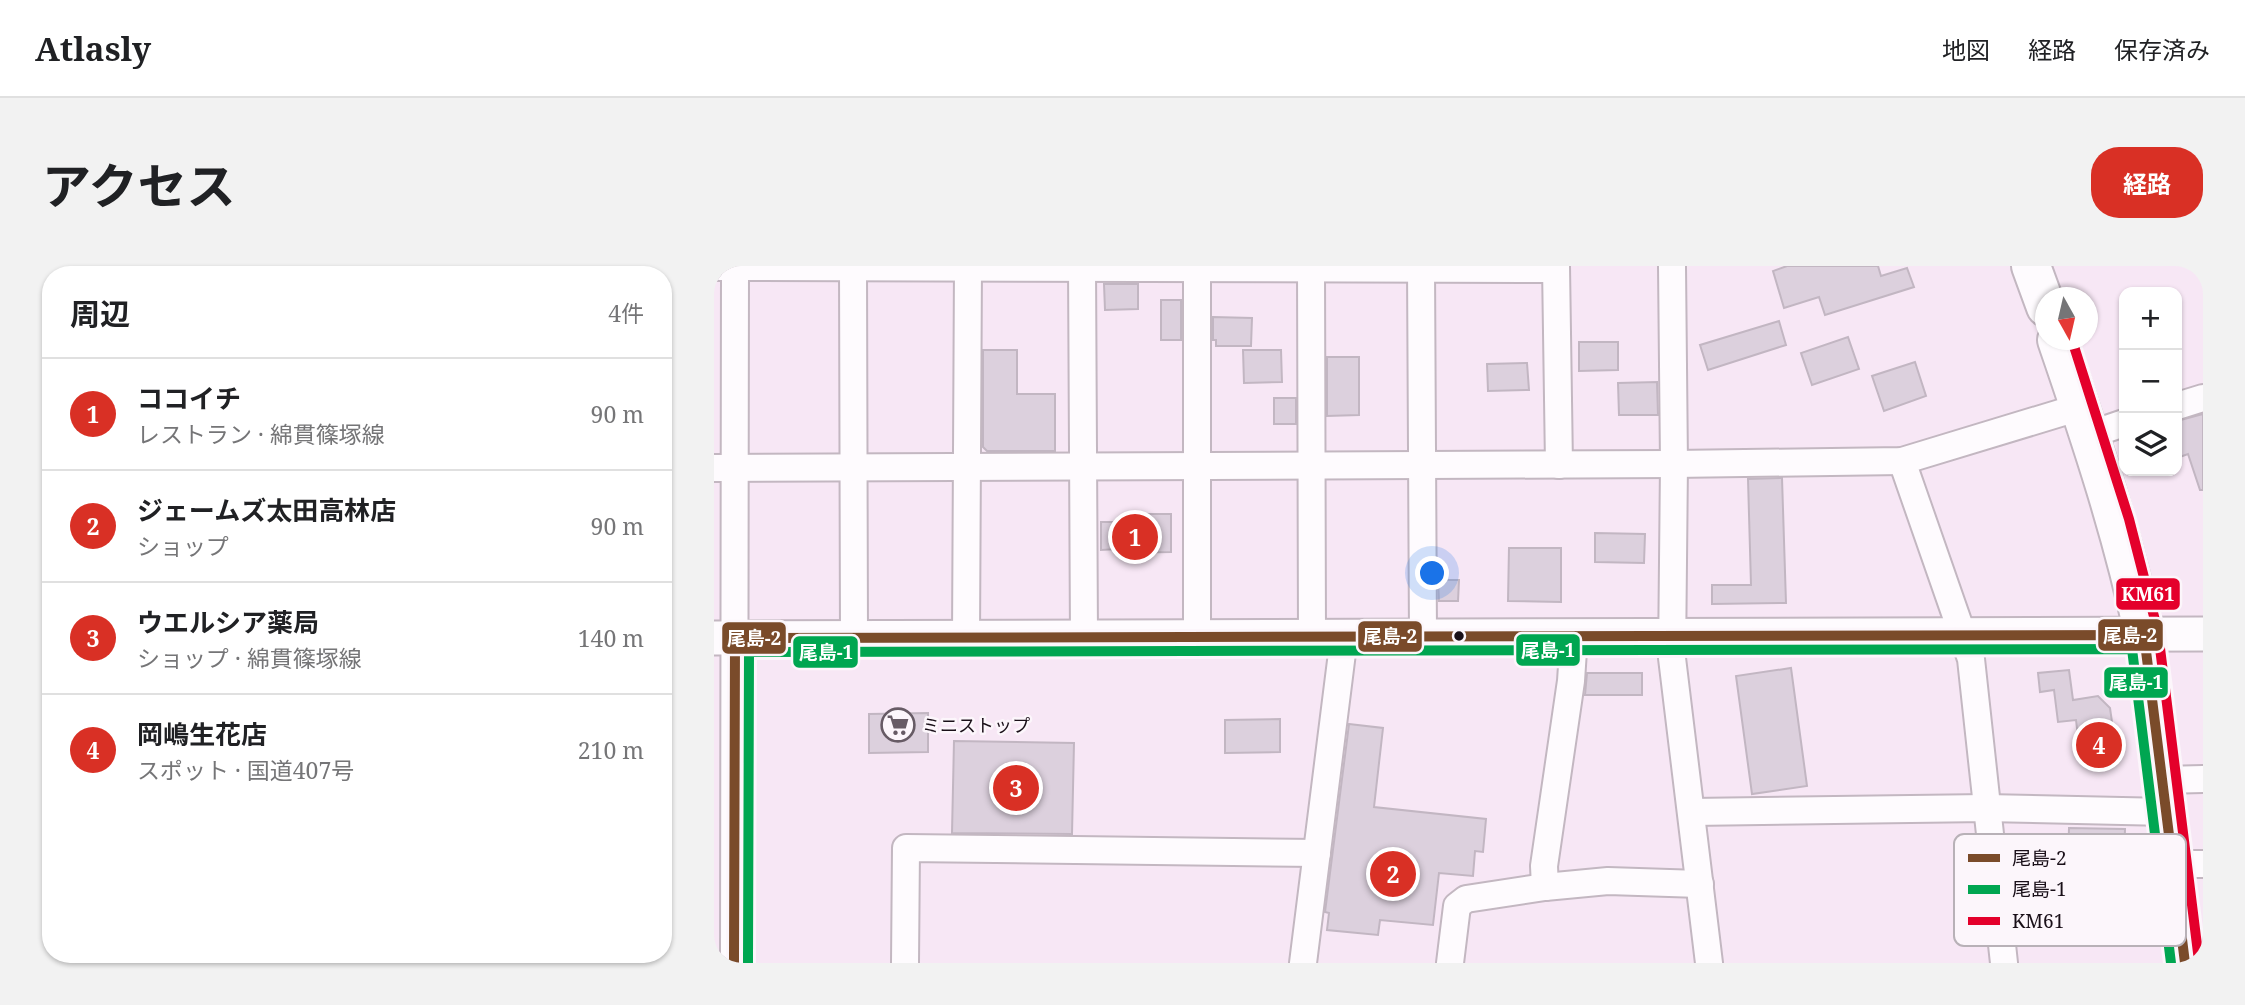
<!DOCTYPE html>
<html lang="ja">
<meta charset="utf-8">
<style>
:root{--surface:#fff;--page:#f2f2f2;--text:#202124;--muted:#757577;--line:#e0e0e0;--accent:#d93025}
body{margin:0;font-family:"Noto Serif","Noto Sans JP",serif;background:var(--page);color:var(--text)}
.controls{position:absolute;right:21px;top:21px;display:grid;overflow:hidden;border-radius:14px;box-shadow:0 2px 5px #0004}
.controls button{width:63px;height:63px;display:grid;place-items:center;padding:0;border:0;border-bottom:2px solid var(--line);background:var(--surface);color:var(--text);font:35px sans-serif}
.compass{position:absolute;left:1321px;top:21px;width:63px;height:63px;border-radius:50%;background:var(--surface);box-shadow:0 2px 5px #0004;rotate:172deg}
.you{position:absolute;left:719px;top:308px;width:24px;height:24px;margin:-18px;border:5px solid #fff;border-radius:50%;background:#1a73e8;box-shadow:0 0 0 10px #1a73e833}
.badge{display:grid;place-items:center;width:46px;height:46px;border-radius:50%;background:var(--accent);color:#fff;font-size:23px;font-weight:700}
.pin{position:absolute;translate:-50% -50%;border:4px solid #fff;box-shadow:0 2px 7px #0006}
.list{margin:0;padding:0;list-style:none}
h2{display:flex;justify-content:space-between;align-items:center;height:91px;margin:0;padding:0 28px;font-size:30px}
h2 small{font-size:23px;font-weight:400;color:var(--muted)}
.list li{display:grid;grid-template-columns:46px 1fr auto;gap:21px;align-items:center;box-sizing:border-box;height:112px;padding:0 28px;border-top:2px solid var(--line)}
.list b{display:block;font-size:26px;white-space:nowrap}
.list p{margin:0;font-size:23px;white-space:nowrap;color:var(--muted)}
.list em{font-size:23px;font-style:normal;color:var(--muted)}
.icon{flex:none;width:38px;height:38px;fill:none;stroke:currentColor;stroke-width:2;stroke-linecap:round;stroke-linejoin:round}
.map{position:relative;flex:none;width:1489px;height:697px;overflow:hidden;border-radius:28px}
header{display:flex;align-items:center;gap:42px;box-sizing:border-box;height:98px;padding:0 35px;background:var(--surface);border-bottom:2px solid var(--line)}
header strong{font-size:33px}
nav{display:flex;gap:38px;margin-inline-start:auto;font-size:24px}
.intro{display:flex;align-items:center;justify-content:space-between;box-sizing:border-box;height:168px;padding:0 42px}
h1{margin:0;font-size:49px}
.button{padding:18px 32px;border-radius:28px;background:var(--accent);color:#fff;font-size:24px;font-weight:700}
main{display:flex;gap:42px;padding:0 42px}
aside{flex:1;background:var(--surface);border-radius:28px;box-shadow:0 2px 5px #0004}
.map>svg:first-child{display:block}
.building{fill:#dcd0dd;stroke:#c2b6c2;stroke-width:2}
.lines{fill:none;stroke-linecap:round;stroke-linejoin:round}
.minor-casing{stroke:#c3b7c1;stroke-width:30}
.major-casing{stroke:#c3b7c1;stroke-width:37}
.highway-casing{stroke:#c3b7c1;stroke-width:42}
.minor{stroke:#fefbfe;stroke-width:26}
.major{stroke:#fefbfe;stroke-width:33}
.highway{stroke:#fefbfe;stroke-width:38}
.bus-1-casing{stroke:#fcf6fb;stroke-width:16}
.bus-2-casing{stroke:#fcf6fb;stroke-width:16}
.bus-3-casing{stroke:#fcf6fb;stroke-width:16}
.bus-1{stroke:#7a4b2a;stroke-width:10}
.bus-2{stroke:#00a651;stroke-width:10}
.bus-3{stroke:#e4002b;stroke-width:10}
.bus-dot{fill:#190f18;stroke:#fcf6fb;stroke-width:2.5}
.labels{text-anchor:middle;dominant-baseline:central;stroke-width:5;stroke-linejoin:round;paint-order:stroke}
.poi-label{font-size:18px;fill:#190f18;stroke:#fcf6fb;text-anchor:start}
.key{fill:#fcf6fb;stroke:#b8b1b7;stroke-width:2}
.key-label{font-size:19px;fill:#190f18}
.line-badge{stroke:#fcf6fb;stroke-width:2.5}
.badge-label{font-size:19px;text-anchor:middle;font-weight:bold;fill:#fff}
</style>
<header>
<strong>Atlasly</strong>
<nav><a>地図</a><a>経路</a><a>保存済み</a></nav>
</header>
<div class="intro"><h1>アクセス</h1><a class="button">経路</a></div>
<main>
<aside>
<h2>周辺<small>4件</small></h2>
<ul class="list">
<li><span class="badge">1</span><div><b>ココイチ</b><p>レストラン · 綿貫篠塚線</p></div><em>90 m</em></li>
<li><span class="badge">2</span><div><b>ジェームズ太田高林店</b><p>ショップ</p></div><em>90 m</em></li>
<li><span class="badge">3</span><div><b>ウエルシア薬局</b><p>ショップ · 綿貫篠塚線</p></div><em>140 m</em></li>
<li><span class="badge">4</span><div><b>岡嶋生花店</b><p>スポット · 国道407号</p></div><em>210 m</em></li>
</ul>
</aside>
<div class="map">
<svg width="1489" height="697" viewBox="0 0 1489 697">
<rect width="100%" height="100%" fill="#f7e7f5"/>
<!-- building -->
<g class="building">
<path d="M1073 0H1164L1167 10 1193 2 1200 21 1111 49 1105 31 1070 42 1059 5Z"/>
<path d="M390 18H424V43L391 44Z"/>
<rect x="447" y="34" width="20" height="40"/>
<path d="M499 51 538 52 537 80H502V74H499Z"/>
<path d="M1065 55 1072 79 994 104 986 79Z"/>
<path d="M1134 71 1145 103 1098 119 1087 87Z"/>
<path d="M865 76H904V104L865 105Z"/>
<path d="M269 84H303V128H341V185H273L269 181Z"/>
<path d="M529 84H567L568 116 530 117Z"/>
<path d="M613 91H645V149L613 150Z"/>
<path d="M1201 96 1212 130 1170 145 1158 110Z"/>
<path d="M813 97 815 124 774 125 773 98Z"/>
<path d="M943 116 944 149H905L904 117Z"/>
<rect x="560" y="132" width="22" height="26"/>
<path d="M1489 148V224H1486L1474 188 1463 192V155Z"/>
<path d="M1068 212 1072 337 998 338V319H1037L1034 213Z"/>
<path d="M433 248H457V286L404 287V283L387 284V256H433Z"/>
<path d="M881 267 931 268 930 297 881 296Z"/>
<path d="M795 282H847V336L794 335Z"/>
<path d="M724 314H745L744 335H725Z"/>
<path d="M1077 402 1093 520 1038 528 1022 410Z"/>
<path d="M1355 404 1359 434 1384 430 1396 442 1399 463 1401 470H1404L1405 487 1377 491V486L1366 488 1362 454 1344 456 1340 424 1326 426 1324 407Z"/>
<path d="M873 407H928V429H871Z"/>
<path d="M214 447V486L155 487V448Z"/>
<path d="M566 453V486L511 487V454Z"/>
<path d="M635 458 669 462 660 541 772 553 769 586 761 585 759 610 725 607 719 659 666 654 664 669 613 664 615 647 611 646Z"/>
<path d="M240 475 360 477 358 568 238 567Z"/>
<path d="M1355 562 1411 563 1410 597 1354 596Z"/>
<path d="M1421 635 1425 672 1358 680 1356 660 1366 659 1364 642Z"/>
</g>
<g class="lines">
<defs>
<g id="minor">
<path d="M139 0 140 372"/>
<path d="M368 0 370 371"/>
<path d="M597 0 598 371"/>
<path d="M707 0 709 370"/>
<path d="M842 0 845 199"/>
<path d="M958 0 960 198 958 392 995 697"/>
<path d="M0 1 842 3"/>
<path d="M1463 140 1489 132"/>
<path d="M1375 169 1410 157"/>
<path d="M1188 195 1257 393 1290 697"/>
<path d="M0 202 960 198 1188 195 1366 141"/>
<path d="M483 370V0"/>
<path d="M252 372 254 0"/>
<path d="M1449 514 1489 513"/>
<path d="M978 546 1272 542 1453 546"/>
<path d="M1460 598H1489"/>
<path d="M831 621 830 600 857 415 860 369"/>
<path d="M20 697 21 0"/>
<path d="M191 697 192 582 603 587"/>
<path d="M589 697 630 371"/>
<path d="M736 697 743 640 752 633 831 621 894 615 986 618"/>
</g>
<path id="major" d="M0 372 1489 368"/>
<g id="highway">
<path d="M1317 0 1332 41"/>
<path d="M1343 74C1376 170 1409 269 1430 369L1471 697"/>
</g>
</defs>
<!-- minor casing -->
<use href="#minor" class="minor-casing"/>
<!-- major casing -->
<use href="#major" class="major-casing"/>
<!-- highway casing -->
<use href="#highway" class="highway-casing"/>
<!-- minor -->
<use href="#minor" class="minor"/>
<!-- major -->
<use href="#major" class="major"/>
<!-- highway -->
<use href="#highway" class="highway"/>
<defs>
<path id="bus-1" d="M20 697 21 372 1430 369 1471 697"/>
<path id="bus-2" d="M34 697 35 386 1418 383 1457 697"/>
<path id="bus-3" d="M1358 74 1415 253 1444 366 1485 695"/>
</defs>
<!-- bus-1 casing -->
<use href="#bus-1" class="bus-1-casing"/>
<!-- bus-2 casing -->
<use href="#bus-2" class="bus-2-casing"/>
<!-- bus-3 casing -->
<use href="#bus-3" class="bus-3-casing"/>
<!-- bus-1 -->
<use href="#bus-1" class="bus-1"/>
<!-- bus-2 -->
<use href="#bus-2" class="bus-2"/>
<!-- bus-3 -->
<use href="#bus-3" class="bus-3"/>
</g>
<!-- icons -->
<defs>
<symbol id="supermarket-ring" viewBox="-11 -11 22 22"><circle r="9.5" fill="#fcf6fb" stroke="#675b65" stroke-width="1.5"/><path d="M-6-5.5h2.5l.6 2H6L4.5 2H-2.5L-4.4-4H-6ZM-1.5 3.2a1.3 1.3 0 1 0 .1 0ZM3 3.2a1.3 1.3 0 1 0 .1 0Z" fill="#675b65"/></symbol>
</defs>
<g fill-rule="evenodd">
<use href="#supermarket-ring" x="165" y="440" width="38" height="38"/>
</g>
<!-- markers -->
<circle class="bus-dot" cx="745" cy="370" r="6"/>
<g class="labels">
<!-- poi labels -->
<g class="poi-label">
<text x="208" y="459">ミニストップ</text>
</g>
</g>
<!-- legend -->
<rect x="1240" y="568" width="232" height="112" rx="10" class="key"/>
<rect x="1254" y="588" width="32" height="8" fill="#7a4b2a"/>
<rect x="1254" y="619" width="32" height="9" fill="#00a651"/>
<rect x="1254" y="651" width="32" height="8" fill="#e4002b"/>
<g class="key-label">
<text x="1298" y="599">尾島-2</text>
<text x="1298" y="630">尾島-1</text>
<text x="1298" y="662">KM61</text>
</g>
<g class="line-badge">
<rect x="1401" y="311" width="66" height="34" rx="7" fill="#e4002b"/>
<rect x="1383" y="352" width="67" height="34" rx="7" fill="#7a4b2a"/>
<rect x="643" y="354" width="66" height="33" rx="7" fill="#7a4b2a"/>
<rect x="7" y="355" width="66" height="34" rx="7" fill="#7a4b2a"/>
<rect x="801" y="367" width="66" height="34" rx="7" fill="#00a651"/>
<rect x="78" y="369" width="67" height="34" rx="7" fill="#00a651"/>
<rect x="1389" y="400" width="66" height="33" rx="7" fill="#00a651"/>
</g>
<g class="badge-label">
<text x="1434" y="335">KM61</text>
<text x="1416" y="376">尾島-2</text>
<text x="676" y="377">尾島-2</text>
<text x="40" y="379">尾島-2</text>
<text x="834" y="391">尾島-1</text>
<text x="112" y="393">尾島-1</text>
<text x="1422" y="423">尾島-1</text>
</g>
</svg>
<div class="controls">
<button>+</button>
<button>−</button>
<button><svg class="icon" aria-label="layers" viewBox="0 0 24 24"><path d="M12 4l9 5-9 5-9-5zM3 14l9 5 9-5"/></svg></button>
</div>
<svg class="compass" viewBox="-18 -18 36 36"><path d="M0-13l5 13h-10z" fill="#e53935"/><path d="M0 13l5-13h-10z" fill="#757577"/></svg>
<div class="you"></div>
<div class="pin badge" style="left:421px;top:271px">1</div>
<div class="pin badge" style="left:679px;top:608px">2</div>
<div class="pin badge" style="left:302px;top:522px">3</div>
<div class="pin badge" style="left:1385px;top:479px">4</div>
</div>
</main>
